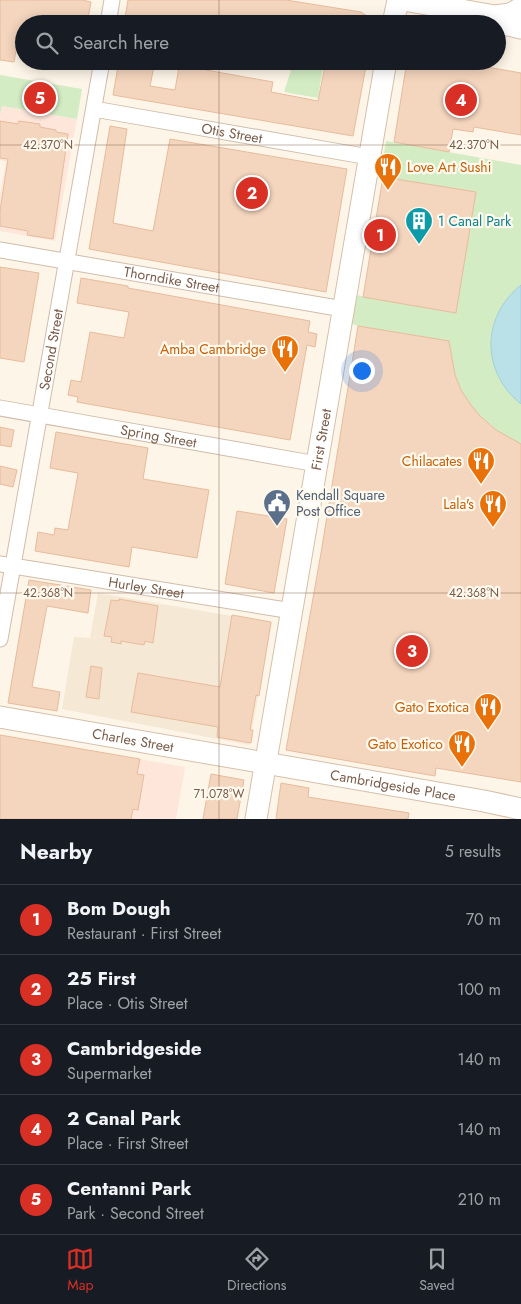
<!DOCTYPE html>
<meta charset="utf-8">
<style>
:root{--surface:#171b24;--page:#20242c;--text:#f1f3f6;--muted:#9ea1a6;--line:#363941;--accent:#d93025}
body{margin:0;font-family:Jost,sans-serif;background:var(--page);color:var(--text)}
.you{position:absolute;left:361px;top:370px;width:18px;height:18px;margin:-12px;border:4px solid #fff;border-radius:50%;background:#1a73e8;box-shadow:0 0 0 8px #1a73e833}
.badge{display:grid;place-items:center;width:32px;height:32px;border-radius:50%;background:var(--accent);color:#fff;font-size:16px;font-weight:700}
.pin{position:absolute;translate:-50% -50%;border:2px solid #fff;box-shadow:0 1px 5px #0006}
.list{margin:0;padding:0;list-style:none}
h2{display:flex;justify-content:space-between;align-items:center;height:65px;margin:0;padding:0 20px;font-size:21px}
h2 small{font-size:16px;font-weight:400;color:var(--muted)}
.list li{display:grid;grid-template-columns:32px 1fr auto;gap:15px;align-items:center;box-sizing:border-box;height:70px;padding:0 20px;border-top:1px solid var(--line)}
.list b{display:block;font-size:19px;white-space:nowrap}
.list p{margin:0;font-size:16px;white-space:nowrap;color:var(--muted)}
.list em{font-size:16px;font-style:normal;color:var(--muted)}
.icon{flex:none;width:28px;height:28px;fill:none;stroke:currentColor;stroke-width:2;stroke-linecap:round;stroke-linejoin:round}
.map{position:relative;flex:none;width:521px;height:819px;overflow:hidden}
.search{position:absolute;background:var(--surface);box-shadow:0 2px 12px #0003;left:15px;right:15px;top:15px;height:55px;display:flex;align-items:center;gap:12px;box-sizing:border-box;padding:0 18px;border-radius:28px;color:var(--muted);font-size:19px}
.sheet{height:415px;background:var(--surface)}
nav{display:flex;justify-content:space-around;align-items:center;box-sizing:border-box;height:70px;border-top:1px solid var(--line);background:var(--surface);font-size:14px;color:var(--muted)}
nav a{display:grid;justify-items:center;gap:2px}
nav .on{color:var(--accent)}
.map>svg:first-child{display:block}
.residential{fill:#f5e8d5}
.commercial{fill:#fee6db}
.green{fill:#d3ecc4}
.water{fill:#bae0e8;stroke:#a0cfda}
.building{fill:#f4d5bd;stroke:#e7bc9d}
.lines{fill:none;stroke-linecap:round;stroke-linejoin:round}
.street-casing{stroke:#d0bdac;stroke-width:17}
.secondary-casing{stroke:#d5c0ac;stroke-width:23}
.street{stroke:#fff;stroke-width:15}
.secondary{stroke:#fff;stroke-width:21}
.ticks{fill:none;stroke:#785c4a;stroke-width:1;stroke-opacity:0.45}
.labels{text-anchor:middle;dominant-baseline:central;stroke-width:4.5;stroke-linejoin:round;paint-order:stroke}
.street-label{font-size:14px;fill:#785c4a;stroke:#fff9ee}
.food-label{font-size:14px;fill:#c56008;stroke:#fff9ee;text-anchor:end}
.culture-label{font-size:14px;fill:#0d838f;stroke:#fff9ee;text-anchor:start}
.service-label{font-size:14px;fill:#4e5e75;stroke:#fff9ee;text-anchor:start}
.ticks-label{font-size:12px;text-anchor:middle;fill:#785c4a;stroke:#fff9ee;stroke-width:4.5;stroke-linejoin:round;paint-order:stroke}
</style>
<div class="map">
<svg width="521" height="819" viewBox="0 0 521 819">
<rect width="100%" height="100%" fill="#fdf5e7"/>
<!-- residential -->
<path class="residential" d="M98 593 272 623 249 745 62 709 74 637 90 638Z"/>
<!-- commercial -->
<g class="commercial">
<path d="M1 106 77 119 55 241 0 231V195L6 162 0 160V115Z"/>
<path d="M0 735 185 767 176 819H0Z"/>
</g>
<!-- green -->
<g class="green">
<path d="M241 61H324L318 98 284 92 291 70 288 65C279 62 271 67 261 66 254 65 248 62 241 61Z"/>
<path d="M0 75 82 89 77 119 2 106 0 115Z"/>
<path d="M386 141 521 165V285C481 318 481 371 521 404V444C491 431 466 407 455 376 452 365 451 353 448 341L358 326 342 320 345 293 455 313 475 192 380 177Z"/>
</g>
<!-- water -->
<path class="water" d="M521 285V404C481 372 481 317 521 285Z"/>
<!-- building -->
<g class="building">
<path d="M0 0H82L91 2 87 24H24V29L20 28 14 62 0 60Z"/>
<path d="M128 0H286L361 12 378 24H124Z"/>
<path d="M119 61H155L150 86 175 90 180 61H208L206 70 273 82 271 92 318 101 326 61H367L353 136 113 95Z"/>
<path d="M407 61H482L481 66 521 73V135L474 127 473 132 453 129 449 152 394 142Z"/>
<path d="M0 121 18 124 19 121 40 124V127L56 130V132L68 134 53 239 27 235 28 231 0 226V211L8 159 0 158Z"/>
<path d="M110 126 127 129 113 223 153 231 170 139 347 169 326 292 89 249Z"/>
<path d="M383 177 476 192 456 313 363 297Z"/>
<path d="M0 267 39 273 24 362 0 358Z"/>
<path d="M81 278 128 286V288L310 321 308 332 317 334 315 347 307 345 290 440 77 402 78 397 68 395 71 380 81 382 90 332 124 338 129 312 77 303Z"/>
<path d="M358 326 449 341 455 375 461 390 471 405 480 416 496 430 521 444V782L436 768 435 776 286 750 321 553Z"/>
<path d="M0 427 14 430 11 447 0 445Z"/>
<path d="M56 432 148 448 143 479 209 490 197 558 132 547 129 567 35 551 38 532 54 535 55 528 68 530 78 473 50 468Z"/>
<path d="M0 466 17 470 13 487 0 484Z"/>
<path d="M237 511 287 519 274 593 225 584Z"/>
<path d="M29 580 91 590 88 613 47 606 32 687 60 692 57 711 8 703Z"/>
<path d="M119 599 158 606 153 643 145 641 144 645 121 641V644L111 642 112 637 104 636 111 600 119 601Z"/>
<path d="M232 615 271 622 259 696 256 695 250 730H253L251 743 217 737 218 727 131 712 138 673 220 687Z"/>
<path d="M91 666 102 668 99 699 86 697Z"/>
<path d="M0 735 140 759 137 774 144 775 138 810 133 809 131 819H0Z"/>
<path d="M211 774 244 780 237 819H203Z"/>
<path d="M281 783 309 788 308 797 409 813 408 819H276Z"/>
</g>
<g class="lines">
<defs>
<g id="street">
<path d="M108 24 112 0"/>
<path id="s1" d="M94 109 369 157"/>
<path id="s2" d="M0 250 343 309"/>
<path id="s3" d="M0 408 317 464"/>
<path id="s4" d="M0 564 292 611"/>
<path id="s5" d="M0 639 102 61"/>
</g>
<g id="secondary">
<path d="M403 0 495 16 510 14 521 8"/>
<path d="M490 18 504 24 521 28"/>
<path d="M393 24 398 0"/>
<path id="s6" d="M0 717 484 801 521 809"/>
<path id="s7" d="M256 819 386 61"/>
</g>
</defs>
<!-- street casing -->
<use href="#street" class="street-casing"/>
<!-- secondary casing -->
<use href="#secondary" class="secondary-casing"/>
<!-- street -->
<use href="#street" class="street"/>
<!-- secondary -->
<use href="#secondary" class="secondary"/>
</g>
<!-- ticks -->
<path class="ticks" d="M219 0V24M219 61V819M0 145H521M0 593H521"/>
<!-- icons -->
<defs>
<symbol id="restaurant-pin" viewBox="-11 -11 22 30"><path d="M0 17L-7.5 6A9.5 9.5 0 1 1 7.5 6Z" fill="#e8710a" stroke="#fff9ee"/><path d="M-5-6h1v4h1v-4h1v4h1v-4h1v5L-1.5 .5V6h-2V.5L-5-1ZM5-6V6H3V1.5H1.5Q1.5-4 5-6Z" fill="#fff"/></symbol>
<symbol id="building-pin" viewBox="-11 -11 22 30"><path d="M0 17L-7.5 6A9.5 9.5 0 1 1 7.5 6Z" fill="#0f9aa8" stroke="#fff9ee"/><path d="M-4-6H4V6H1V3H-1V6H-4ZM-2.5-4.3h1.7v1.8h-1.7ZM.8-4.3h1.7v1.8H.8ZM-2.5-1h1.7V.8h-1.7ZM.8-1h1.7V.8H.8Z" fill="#fff"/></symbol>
<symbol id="civic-pin" viewBox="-11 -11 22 30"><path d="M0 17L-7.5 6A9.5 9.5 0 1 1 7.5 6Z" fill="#5c6f8a" stroke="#fff9ee"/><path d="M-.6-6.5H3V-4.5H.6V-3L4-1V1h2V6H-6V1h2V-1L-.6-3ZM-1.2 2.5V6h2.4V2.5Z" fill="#fff"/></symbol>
</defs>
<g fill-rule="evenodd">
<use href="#restaurant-pin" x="372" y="151" width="32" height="43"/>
<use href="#building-pin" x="403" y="205" width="32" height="43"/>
<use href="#restaurant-pin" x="269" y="333" width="32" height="43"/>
<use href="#restaurant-pin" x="465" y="445" width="32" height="43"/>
<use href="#civic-pin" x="261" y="487" width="32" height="43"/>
<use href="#restaurant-pin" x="477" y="488" width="32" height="43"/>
<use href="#restaurant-pin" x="472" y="691" width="32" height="43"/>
<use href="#restaurant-pin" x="446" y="728" width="32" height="43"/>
</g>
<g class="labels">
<!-- street labels -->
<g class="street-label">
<text stroke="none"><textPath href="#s1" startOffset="140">Otis Street</textPath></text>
<text stroke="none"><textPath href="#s2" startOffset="174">Thorndike Street</textPath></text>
<text stroke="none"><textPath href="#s5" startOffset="294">Second Street</textPath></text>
<text stroke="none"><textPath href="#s3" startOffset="161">Spring Street</textPath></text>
<text stroke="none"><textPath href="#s7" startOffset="385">First Street</textPath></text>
<text stroke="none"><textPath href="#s4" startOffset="148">Hurley Street</textPath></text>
<text stroke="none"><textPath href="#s6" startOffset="135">Charles Street</textPath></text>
<text stroke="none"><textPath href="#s6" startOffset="399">Cambridgeside Place</textPath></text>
</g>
<!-- food labels -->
<g class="food-label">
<text x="407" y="167" text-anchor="start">Love Art Sushi</text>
<text x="266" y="349">Amba Cambridge</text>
<text x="462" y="461">Chilacates</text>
<text x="474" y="504">Lala's</text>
<text x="469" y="707">Gato Exotica</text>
<text x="443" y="744">Gato Exotico</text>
</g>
<!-- culture labels -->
<g class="culture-label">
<text x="438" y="221">1 Canal Park</text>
</g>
<!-- service labels -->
<g class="service-label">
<text x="296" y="495">Kendall Square<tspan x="296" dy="16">Post Office</tspan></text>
</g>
</g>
<g class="ticks-label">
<text x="48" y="149">42.370°N</text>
<text x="474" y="149">42.370°N</text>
<text x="48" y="597">42.368°N</text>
<text x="474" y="597">42.368°N</text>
<text x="219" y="798">71.078°W</text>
</g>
</svg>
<div class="you"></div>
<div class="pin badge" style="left:380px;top:235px">1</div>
<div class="pin badge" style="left:252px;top:193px">2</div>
<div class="pin badge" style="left:412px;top:651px">3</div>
<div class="pin badge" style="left:461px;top:100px">4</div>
<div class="pin badge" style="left:40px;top:98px">5</div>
<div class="search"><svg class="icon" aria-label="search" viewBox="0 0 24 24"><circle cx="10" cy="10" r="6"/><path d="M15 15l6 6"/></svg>Search here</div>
</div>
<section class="sheet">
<h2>Nearby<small>5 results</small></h2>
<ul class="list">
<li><span class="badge">1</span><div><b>Bom Dough</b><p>Restaurant · First Street</p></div><em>70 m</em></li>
<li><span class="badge">2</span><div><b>25 First</b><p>Place · Otis Street</p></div><em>100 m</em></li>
<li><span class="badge">3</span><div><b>Cambridgeside</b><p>Supermarket</p></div><em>140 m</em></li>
<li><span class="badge">4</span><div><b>2 Canal Park</b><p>Place · First Street</p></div><em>140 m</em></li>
<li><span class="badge">5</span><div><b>Centanni Park</b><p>Park · Second Street</p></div><em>210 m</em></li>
</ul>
</section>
<nav>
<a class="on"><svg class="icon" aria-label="map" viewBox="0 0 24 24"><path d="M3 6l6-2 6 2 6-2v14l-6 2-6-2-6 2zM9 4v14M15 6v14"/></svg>Map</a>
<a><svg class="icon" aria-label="directions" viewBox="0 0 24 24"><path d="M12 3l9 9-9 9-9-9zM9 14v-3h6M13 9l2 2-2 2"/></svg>Directions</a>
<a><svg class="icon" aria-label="saved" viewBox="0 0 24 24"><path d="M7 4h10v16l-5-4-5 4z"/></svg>Saved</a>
</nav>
